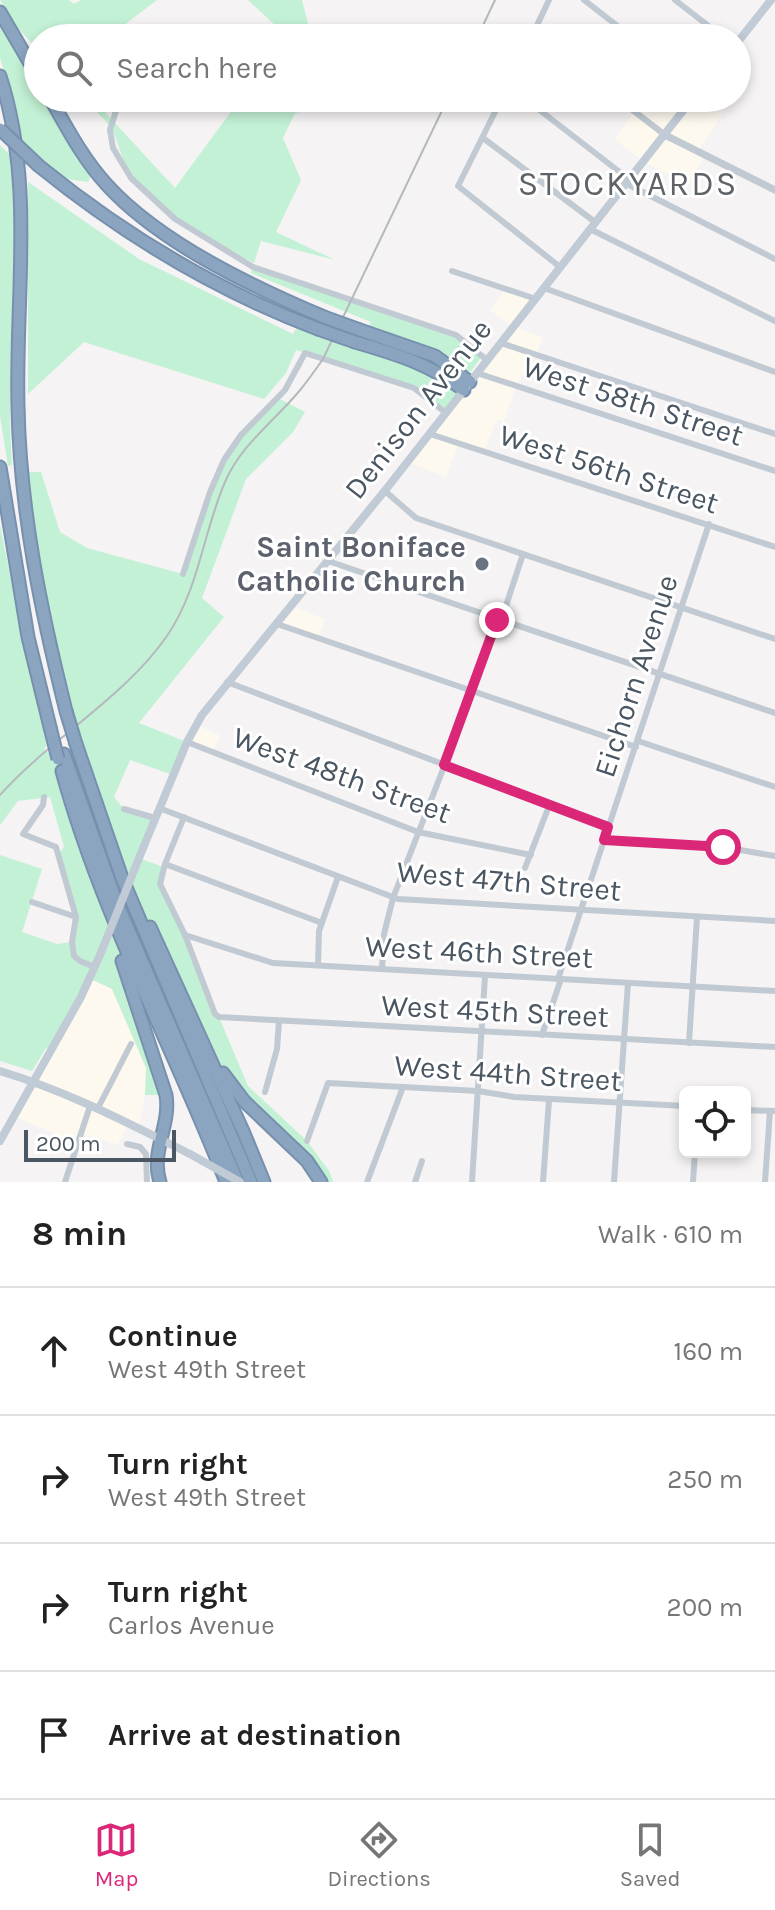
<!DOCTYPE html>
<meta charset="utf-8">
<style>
:root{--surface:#fff;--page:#f6f6f6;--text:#222;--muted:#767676;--line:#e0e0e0;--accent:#db2777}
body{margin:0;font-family:Karla,sans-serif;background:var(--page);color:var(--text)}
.controls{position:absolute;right:24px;bottom:24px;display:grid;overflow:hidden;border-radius:12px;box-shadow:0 4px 12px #0003}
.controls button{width:72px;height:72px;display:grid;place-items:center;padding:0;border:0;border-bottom:2px solid var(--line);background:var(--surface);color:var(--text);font:40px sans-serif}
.scale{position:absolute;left:24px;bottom:20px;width:152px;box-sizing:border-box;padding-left:8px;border:4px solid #4a5661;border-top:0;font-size:22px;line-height:28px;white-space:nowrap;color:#4a5661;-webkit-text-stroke:6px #fff;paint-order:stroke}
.stop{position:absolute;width:24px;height:24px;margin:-18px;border:6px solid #db2777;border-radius:50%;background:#fff}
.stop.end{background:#db2777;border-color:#fff;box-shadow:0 2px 8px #0008}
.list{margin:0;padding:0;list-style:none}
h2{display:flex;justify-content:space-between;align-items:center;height:104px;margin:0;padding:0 32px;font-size:34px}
h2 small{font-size:26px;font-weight:400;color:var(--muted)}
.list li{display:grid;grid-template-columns:52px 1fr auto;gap:24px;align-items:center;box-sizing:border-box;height:128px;padding:0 32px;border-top:2px solid var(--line)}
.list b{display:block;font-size:30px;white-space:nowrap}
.list p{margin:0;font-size:26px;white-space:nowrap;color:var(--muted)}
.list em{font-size:26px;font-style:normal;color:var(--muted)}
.icon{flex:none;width:44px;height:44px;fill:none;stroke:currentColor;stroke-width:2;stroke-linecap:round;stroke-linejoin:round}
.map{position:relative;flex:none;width:775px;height:1182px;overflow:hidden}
.search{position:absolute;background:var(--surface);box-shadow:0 4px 12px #0003;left:24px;right:24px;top:24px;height:88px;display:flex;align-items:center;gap:20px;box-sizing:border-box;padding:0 28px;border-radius:44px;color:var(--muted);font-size:30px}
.sheet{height:616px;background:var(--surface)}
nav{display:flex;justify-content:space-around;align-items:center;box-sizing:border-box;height:112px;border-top:2px solid var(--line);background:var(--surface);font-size:22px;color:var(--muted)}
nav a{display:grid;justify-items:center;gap:4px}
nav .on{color:var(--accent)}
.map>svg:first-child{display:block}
.commercial{fill:#fdf9ef}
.green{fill:#c3f1d5}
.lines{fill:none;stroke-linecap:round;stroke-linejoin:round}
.motorway-casing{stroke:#7690ad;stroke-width:15}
.minor{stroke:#c1cad2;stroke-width:6}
.tertiary{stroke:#c1cad2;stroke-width:7}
.secondary{stroke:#c1cbd6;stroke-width:8}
.motorway{stroke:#8ba5c1;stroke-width:11}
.rail{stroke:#b5b8bd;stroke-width:2}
.motorway-bridge-casing{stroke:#7690ad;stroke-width:15;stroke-linecap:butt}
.secondary-bridge{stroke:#c1cbd6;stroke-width:8}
.motorway-bridge{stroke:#8ba5c1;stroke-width:11}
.route{stroke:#db2777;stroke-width:10}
.worship-dot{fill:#6b7280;stroke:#fff;stroke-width:3}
.labels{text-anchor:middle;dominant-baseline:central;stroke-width:6;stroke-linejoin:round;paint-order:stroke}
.street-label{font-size:30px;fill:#4a5661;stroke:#fff}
.worship-label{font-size:30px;font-weight:bold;fill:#5b616d;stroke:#fff;text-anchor:end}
.quarter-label{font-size:34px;letter-spacing:2px;fill:#5f6368;stroke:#fff}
</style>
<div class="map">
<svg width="775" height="1182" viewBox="0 0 775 1182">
<rect width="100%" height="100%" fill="#f5f3f3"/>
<!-- commercial -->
<g class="commercial">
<path d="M645 98H710L725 110 698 151 704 155 689 185 644 162 614 139Z"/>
<path d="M505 289 536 299 514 327 543 337 536 355 516 386 504 422 496 420 484 451 459 443 446 477 407 462 513 327 490 310Z"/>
<path d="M291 606 325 619 318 639 277 624Z"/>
<path d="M197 725 220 735 213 752 187 742Z"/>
<path d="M90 979 112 989 147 1068 145 1095 139 1128 128 1122 118 1145 82 1134 78 1144 14 1116Z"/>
</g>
<!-- green -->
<g class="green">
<path d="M0 0H69L74 4 81 0H157L107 38H38V50L16 26Z"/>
<path d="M248 0H302L312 38H276V26Z"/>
<path d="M0 18 38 84V98H46L91 176 88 182 61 178 22 142 18 115 0 58Z"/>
<path d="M83 98H92L175 188 241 98H342L350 102 295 113 283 138 301 180 276 232 335 260 261 241 254 263C210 241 158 212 129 170 120 157 119 142 112 130 106 119 92 108 83 98Z"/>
<path d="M0 145 12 157C19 260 5 362 12 465L8 466 0 416Z"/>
<path d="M28 182 139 259 293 334 300 322 407 358 464 390 446 413 414 388 296 350 286 373 264 399 84 342 28 394Z"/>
<path d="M252 269 456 337 481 358 471 371H463L428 347 368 329 371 322 251 273Z"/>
<path d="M278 398 305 412 293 432 246 479 202 598 224 617 139 723 187 742 173 775 130 760 114 797 124 809 155 818 139 858 163 867 160 877 248 1086 307 1141 329 1171 333 1182H321L224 1074 183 998 106 829 52 653 21 472H41L60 532 87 548 183 574 210 492 241 435Z"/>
<path d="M0 525 27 660 48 743 44 750 58 759 166 1095H145L146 1068 112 989 91 979 52 1050 46 1048 32 1071 0 1061V855L42 869 22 932 57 944 72 942 76 917 59 854 64 847 50 797 18 801 0 825Z"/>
</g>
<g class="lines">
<defs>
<g id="motorway">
<path d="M0 12 38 77"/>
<path d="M0 76C35 183 15 296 18 407 20 511 41 611 66 711"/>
<path d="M50 98C67 128 83 159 107 185 160 243 253 287 324 317"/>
<path d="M39 166C124 235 215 290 318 329"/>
<path d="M360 330 435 356 470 382"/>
<path d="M355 342C399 355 427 363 464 390"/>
<path d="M0 467 28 637 50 727"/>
<path d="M76 744 122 878 251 1182"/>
<path d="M64 754 117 903 238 1182"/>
<path d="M62 771C101 914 172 1044 226 1182"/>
<path d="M150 927 243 1131 264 1182"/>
<path d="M122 961 166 1095C171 1126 150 1151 160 1182"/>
<path d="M223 1073 244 1101 307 1161 321 1182"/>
</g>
</defs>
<!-- motorway casing -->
<use href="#motorway" class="motorway-casing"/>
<!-- minor -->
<g class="minor">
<path d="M584 0 633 38"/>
<path d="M675 0 724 38"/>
<path d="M531 38 549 0"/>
<path d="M120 98 110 130 113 148 131 178 175 219 253 267 456 335 487 360"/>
<path d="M502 98 458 186 560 267"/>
<path d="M524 98 630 180"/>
<path d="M617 98 665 135"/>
<path d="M483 138 595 222"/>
<path d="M627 184 775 259"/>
<path d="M590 229 775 321"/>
<path d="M452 271 536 299"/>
<path d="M544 288 775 372"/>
<path d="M501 343 775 434"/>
<path d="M477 373 775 471"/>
<path d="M430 434 775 547"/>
<path d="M385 491 416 518 775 639"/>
<path d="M328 561 775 713"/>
<path d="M183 574 210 492 224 460 241 435 285 390 305 353 414 388 446 413"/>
<path d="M501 621 523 554"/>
<path d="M277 624 636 747"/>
<path d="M227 682 608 827"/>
<path d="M638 741 775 787"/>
<path d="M187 742 418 832 531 855"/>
<path d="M44 797 43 805 23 834 56 847 76 917 72 942 74 956 80 961 95 967"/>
<path d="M159 808 398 899 775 921"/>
<path d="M124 809 155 818"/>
<path d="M184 817 165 864 160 884 185 935 215 1014 219 1017 775 1047"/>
<path d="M604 840 723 847 775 856"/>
<path d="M165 864 322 923"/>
<path d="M525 868 549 806"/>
<path d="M32 902 76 917"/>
<path d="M185 935 273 963 775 991"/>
<path d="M318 965 319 931 338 877"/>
<path d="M382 969 384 934 393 898 473 692 497 620"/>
<path d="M558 979 709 524"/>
<path d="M542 1035 561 979"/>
<path d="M689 1043 697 917"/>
<path d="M265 1092 277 1049 279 1021"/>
<path d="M98 1108 131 1044"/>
<path d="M745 1110 775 1111"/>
<path d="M307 1141 328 1083 478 1091 514 1097 685 1106"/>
<path d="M127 1144 140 1147 146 1154 147 1182"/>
<path d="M65 1182 90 1106"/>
<path d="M367 1182 403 1087"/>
<path d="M415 1182 422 1161"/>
<path d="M472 1182 485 976"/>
<path d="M543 1182 549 1100"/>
<path d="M614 1182 628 983"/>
<path d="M693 1182 695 1152"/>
<path d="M765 1182 770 1111"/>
</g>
<!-- tertiary -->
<path class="tertiary" d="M665 135 775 190"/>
<!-- secondary -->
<g class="secondary">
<path d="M737 43 771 0"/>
<path d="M139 858 187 742 202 715 387 488 693 98"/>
<path d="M0 1071C67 1091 128 1123 190 1154"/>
<path d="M0 1141 81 997 100 955"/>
</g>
<!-- motorway -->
<use href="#motorway" class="motorway"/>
<!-- rail -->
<g class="rail">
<path d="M477 38 495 0"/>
<path d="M0 795C51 738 123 699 167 636 199 589 203 533 225 482 242 443 275 421 301 389 309 379 316 369 323 359L448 98"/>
</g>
<defs>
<g id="motorway-bridge">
<path d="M0 129 39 166"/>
<path d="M324 317 360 330"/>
<path d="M318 329 355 342"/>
<path d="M66 711 76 744"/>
<path d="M50 727 58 759"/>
</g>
</defs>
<!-- motorway-bridge casing -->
<use href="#motorway-bridge" class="motorway-bridge-casing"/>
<!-- secondary-bridge -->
<g class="secondary-bridge">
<path d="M100 955 139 858"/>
<path d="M190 1154 240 1182"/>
</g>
<!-- motorway-bridge -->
<use href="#motorway-bridge" class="motorway-bridge"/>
</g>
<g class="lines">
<!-- route -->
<path class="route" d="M497 620 444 765 608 827 604 840 723 847"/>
</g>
<!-- markers -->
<circle class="worship-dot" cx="482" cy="564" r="8"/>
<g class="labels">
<!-- street labels -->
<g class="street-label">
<text transform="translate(633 401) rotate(18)">West 58th Street</text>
<text transform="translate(418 409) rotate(-52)">Denison Avenue</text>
<text transform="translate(609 469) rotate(18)">West 56th Street</text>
<text transform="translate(636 676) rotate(-72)">Eichorn Avenue</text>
<text transform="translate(342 775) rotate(20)">West 48th Street</text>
<text transform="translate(509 881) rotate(5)">West 47th Street</text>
<text transform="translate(479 952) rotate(3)">West 46th Street</text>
<text transform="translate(495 1011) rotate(3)">West 45th Street</text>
<text transform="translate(508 1073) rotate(4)">West 44th Street</text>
</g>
<!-- worship labels -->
<g class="worship-label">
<text x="466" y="547">Saint Boniface<tspan x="466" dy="34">Catholic Church</tspan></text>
</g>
<!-- quarter labels -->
<g class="quarter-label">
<text x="628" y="184">STOCKYARDS</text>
</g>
</g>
</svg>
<div class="controls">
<button><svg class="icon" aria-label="locate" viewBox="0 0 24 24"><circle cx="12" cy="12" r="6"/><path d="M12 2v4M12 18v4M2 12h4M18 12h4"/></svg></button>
</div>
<div class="scale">200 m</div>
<div class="stop" style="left:723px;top:847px"></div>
<div class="stop end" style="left:497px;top:620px"></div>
<div class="search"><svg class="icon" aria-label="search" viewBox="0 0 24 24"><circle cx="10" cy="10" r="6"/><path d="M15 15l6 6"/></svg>Search here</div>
</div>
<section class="sheet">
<h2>8 min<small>Walk · 610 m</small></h2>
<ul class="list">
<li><svg class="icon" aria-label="ahead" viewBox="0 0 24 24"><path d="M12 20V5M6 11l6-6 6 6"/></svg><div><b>Continue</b><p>West 49th Street</p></div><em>160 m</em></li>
<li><svg class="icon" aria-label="right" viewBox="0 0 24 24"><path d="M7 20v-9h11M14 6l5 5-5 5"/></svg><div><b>Turn right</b><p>West 49th Street</p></div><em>250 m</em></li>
<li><svg class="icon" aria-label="right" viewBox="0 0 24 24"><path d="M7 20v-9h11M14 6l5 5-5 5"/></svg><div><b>Turn right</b><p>Carlos Avenue</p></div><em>200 m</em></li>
<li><svg class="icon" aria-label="arrive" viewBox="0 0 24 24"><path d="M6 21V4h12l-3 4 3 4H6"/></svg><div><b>Arrive at destination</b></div></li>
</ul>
</section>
<nav>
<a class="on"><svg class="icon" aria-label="map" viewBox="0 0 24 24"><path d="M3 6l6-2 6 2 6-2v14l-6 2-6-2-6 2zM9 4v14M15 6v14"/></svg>Map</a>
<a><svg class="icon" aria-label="directions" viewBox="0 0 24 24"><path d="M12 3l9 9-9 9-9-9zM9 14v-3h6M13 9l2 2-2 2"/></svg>Directions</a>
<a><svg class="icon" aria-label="saved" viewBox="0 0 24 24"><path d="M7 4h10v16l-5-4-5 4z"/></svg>Saved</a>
</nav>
